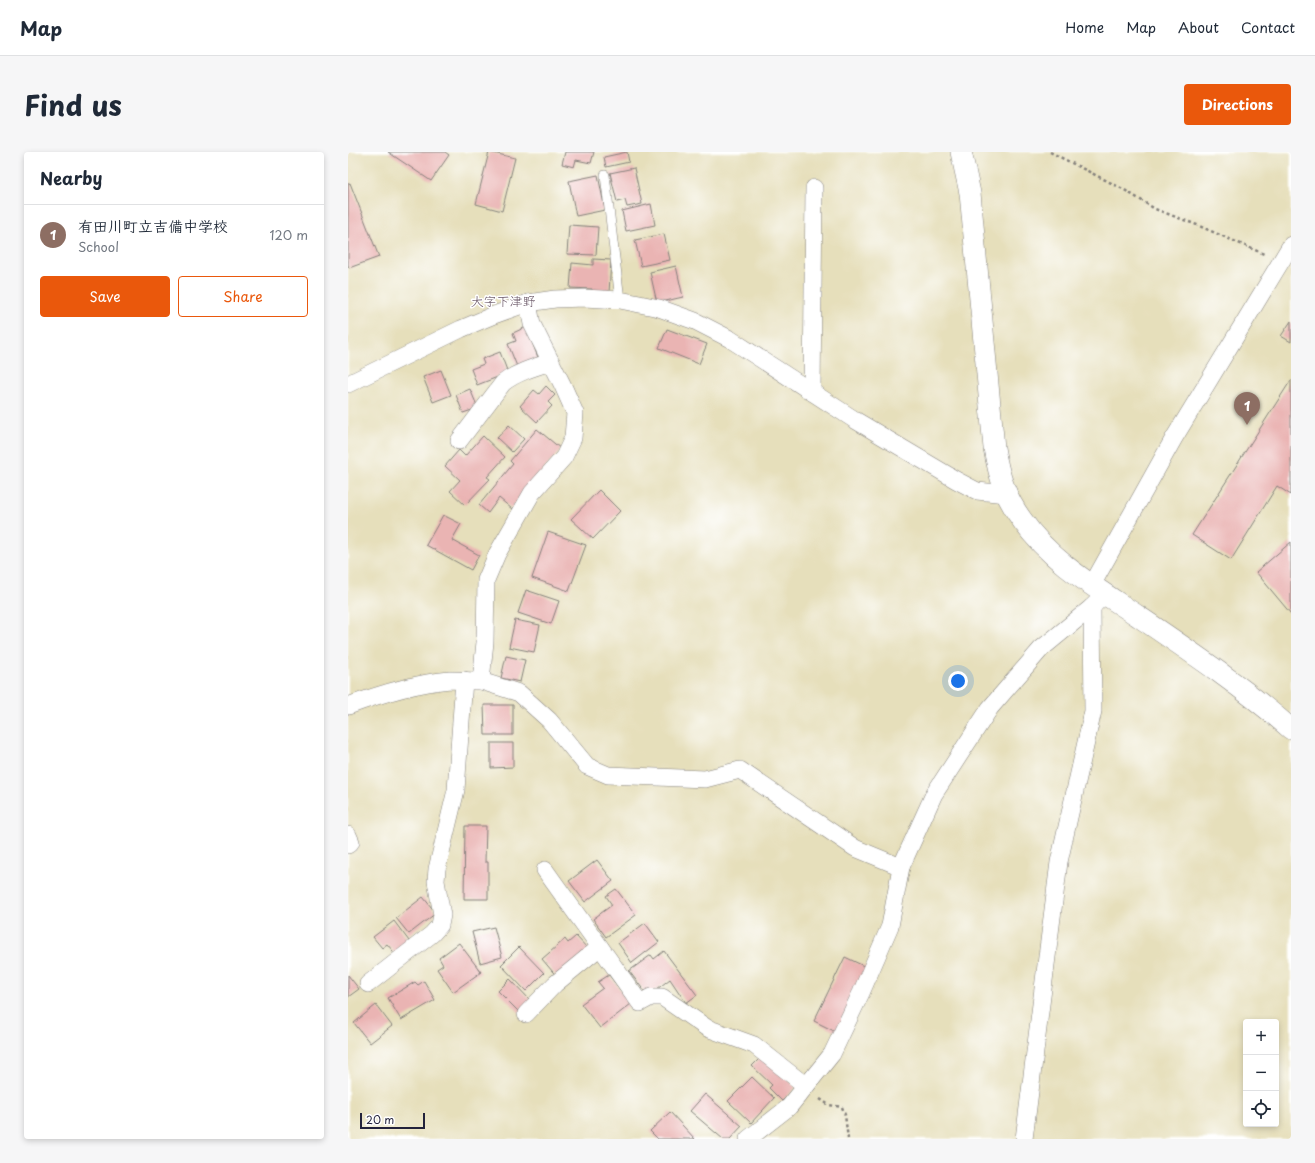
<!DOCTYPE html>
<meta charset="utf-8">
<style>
:root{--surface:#fff;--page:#f6f6f7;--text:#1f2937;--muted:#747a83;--line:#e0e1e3;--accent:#ea580c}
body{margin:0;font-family:"Playpen Sans","Klee One",sans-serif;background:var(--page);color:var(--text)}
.controls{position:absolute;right:12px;bottom:12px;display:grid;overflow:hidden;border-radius:4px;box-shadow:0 2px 6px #0003}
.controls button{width:36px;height:36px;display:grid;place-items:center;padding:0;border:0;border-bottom:1px solid var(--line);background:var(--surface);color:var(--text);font:20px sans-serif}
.scale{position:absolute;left:12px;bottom:10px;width:65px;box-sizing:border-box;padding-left:4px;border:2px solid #22223b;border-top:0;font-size:11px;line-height:14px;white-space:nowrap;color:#22223b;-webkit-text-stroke:3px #fff;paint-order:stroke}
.you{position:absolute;left:610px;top:529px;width:14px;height:14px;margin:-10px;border:3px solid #fff;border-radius:50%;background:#1a73e8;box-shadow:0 0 0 6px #1a73e833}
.badge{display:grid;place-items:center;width:26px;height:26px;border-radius:50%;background:var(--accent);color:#fff;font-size:13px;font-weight:700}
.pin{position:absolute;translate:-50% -33px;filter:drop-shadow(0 1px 2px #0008)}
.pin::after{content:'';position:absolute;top:21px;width:14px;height:12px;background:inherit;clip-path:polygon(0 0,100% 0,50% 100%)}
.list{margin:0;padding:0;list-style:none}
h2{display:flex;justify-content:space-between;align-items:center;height:52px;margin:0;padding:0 16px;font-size:17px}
h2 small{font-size:13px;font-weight:400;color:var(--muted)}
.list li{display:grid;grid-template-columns:26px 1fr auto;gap:12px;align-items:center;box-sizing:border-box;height:60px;padding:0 16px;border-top:1px solid var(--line)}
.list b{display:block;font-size:15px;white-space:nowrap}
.list p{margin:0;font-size:13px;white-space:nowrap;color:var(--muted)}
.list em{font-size:13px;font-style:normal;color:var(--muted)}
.actions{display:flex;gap:8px;padding:12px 16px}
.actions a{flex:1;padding:9px 0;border:1px solid var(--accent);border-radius:4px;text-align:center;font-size:14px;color:var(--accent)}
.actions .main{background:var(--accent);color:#fff}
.icon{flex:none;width:22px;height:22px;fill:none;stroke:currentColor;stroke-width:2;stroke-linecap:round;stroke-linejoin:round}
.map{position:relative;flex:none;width:943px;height:987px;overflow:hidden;border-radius:4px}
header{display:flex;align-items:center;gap:24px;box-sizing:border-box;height:56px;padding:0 20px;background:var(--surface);border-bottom:1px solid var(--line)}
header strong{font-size:19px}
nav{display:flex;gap:22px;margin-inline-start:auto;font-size:14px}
.intro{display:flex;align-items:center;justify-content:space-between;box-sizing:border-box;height:96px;padding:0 24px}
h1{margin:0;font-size:28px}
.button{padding:10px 18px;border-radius:4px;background:var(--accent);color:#fff;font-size:14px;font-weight:700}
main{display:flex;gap:24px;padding:0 24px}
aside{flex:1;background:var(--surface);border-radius:4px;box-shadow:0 2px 6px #0003}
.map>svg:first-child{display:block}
.building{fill:#eab4b3}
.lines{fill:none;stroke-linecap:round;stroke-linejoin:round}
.service-casing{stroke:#84807b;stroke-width:10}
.minor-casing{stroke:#84807b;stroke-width:18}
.tertiary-casing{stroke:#84807b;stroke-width:22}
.path{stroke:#84807b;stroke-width:2.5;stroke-dasharray:3 3;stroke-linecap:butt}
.service{stroke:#fff;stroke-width:9}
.minor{stroke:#fff;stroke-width:17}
.tertiary{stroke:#fff;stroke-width:21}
.labels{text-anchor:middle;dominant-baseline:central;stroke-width:3;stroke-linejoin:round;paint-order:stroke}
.quarter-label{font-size:13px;fill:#685565;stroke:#fff}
</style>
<header>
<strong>Map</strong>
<nav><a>Home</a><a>Map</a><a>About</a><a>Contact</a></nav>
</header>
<div class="intro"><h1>Find us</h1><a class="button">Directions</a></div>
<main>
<aside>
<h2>Nearby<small></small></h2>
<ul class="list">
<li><span class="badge" style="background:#8d6e63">1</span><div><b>有田川町立吉備中学校</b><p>School</p></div><em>120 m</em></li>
</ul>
<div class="actions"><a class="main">Save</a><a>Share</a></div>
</aside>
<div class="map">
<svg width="943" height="987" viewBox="0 0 943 987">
<rect width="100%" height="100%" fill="#fff"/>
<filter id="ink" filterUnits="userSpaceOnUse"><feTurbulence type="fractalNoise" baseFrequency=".025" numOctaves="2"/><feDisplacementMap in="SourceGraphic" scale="8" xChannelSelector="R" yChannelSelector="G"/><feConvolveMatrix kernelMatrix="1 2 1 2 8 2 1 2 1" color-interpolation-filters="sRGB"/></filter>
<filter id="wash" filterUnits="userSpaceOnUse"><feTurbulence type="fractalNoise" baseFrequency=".012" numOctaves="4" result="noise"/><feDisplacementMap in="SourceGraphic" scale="16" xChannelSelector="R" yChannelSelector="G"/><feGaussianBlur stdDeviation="0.9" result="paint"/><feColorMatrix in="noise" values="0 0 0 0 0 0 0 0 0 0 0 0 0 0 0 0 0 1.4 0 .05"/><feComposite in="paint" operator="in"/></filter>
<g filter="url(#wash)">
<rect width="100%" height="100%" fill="#e6dfbb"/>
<g id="blocks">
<!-- building -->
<g class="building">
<path d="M40 0H97L101 3 83 29Z"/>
<path d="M141 0 167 6 154 59 128 52Z"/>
<path d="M217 0H246L243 11 228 8 226 15 214 12Z"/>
<path d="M279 0 281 10 258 15 256 5Z"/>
<path d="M286 16 294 52 279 55 277 48 269 50 262 21Z"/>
<path d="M250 23 257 58 228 64 221 29Z"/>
<path d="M2 31 31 105 1 116 0 113V32Z"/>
<path d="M303 52 307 73 278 79 274 59Z"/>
<path d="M221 73 250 75 248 103 219 102Z"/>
<path d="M316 82 322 108 293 114 287 88Z"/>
<path d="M245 107 263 108 261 141H244V137L222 136 224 111 245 113Z"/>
<path d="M328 114 335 145 309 151 302 120Z"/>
<path d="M943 169V190L933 184Z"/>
<path d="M178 175 191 208 170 217 160 192 168 189 165 181Z"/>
<path d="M319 177 359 192 351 212 311 196Z"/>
<path d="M152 200 160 221 129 233 123 217 136 212 134 207Z"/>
<path d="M93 218 103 243 85 250 75 225Z"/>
<path d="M943 228V343L929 334 883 408 844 383Z"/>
<path d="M198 234 207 243 200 250 204 254 189 270 172 254 186 238 191 242Z"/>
<path d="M122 237 130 256 115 261 108 243Z"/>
<path d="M161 273 176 287 164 300 149 286Z"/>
<path d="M189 277 213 297 164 357 151 346 140 361 131 353 165 312 162 309Z"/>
<path d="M135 284 157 305 139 325 142 327 117 353 102 339 112 328 97 314 111 298 117 304Z"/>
<path d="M251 338 272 359 245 387 223 367Z"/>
<path d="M95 363 113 372 104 388 131 403 123 418 78 393Z"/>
<path d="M200 380 238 393 221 439 184 426Z"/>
<path d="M943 390V462L908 420Z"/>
<path d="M178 438 211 449 203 472 170 461Z"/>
<path d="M167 468 192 473 186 500 161 495Z"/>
<path d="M158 504 177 508 172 530 153 526Z"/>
<path d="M136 553H165V583H137Z"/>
<path d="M143 591H165V615L143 616Z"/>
<path d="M117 674H138L137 710H140V747H116Z"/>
<path d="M249 708 265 729 237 750 221 729Z"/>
<path d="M268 737 288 763 258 785 245 767 264 753 258 744Z"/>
<path d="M75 745 88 761 61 782 48 766Z"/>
<path d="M46 769 64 793 50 805 39 792 34 796 25 785Z"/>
<path d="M297 771 311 790 284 811 270 791Z"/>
<path d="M146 775 154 805 132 811 124 780Z"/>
<path d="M228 784 241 798 210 826 194 807 217 787 220 791Z"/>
<path d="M111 791 133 820 105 840 89 817 95 813 91 806Z"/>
<path d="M171 795 196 821 178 839 153 813Z"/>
<path d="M316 799 349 843 338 851 322 827 300 844 281 819 303 803 306 807Z"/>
<path d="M497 805 522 817 490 881 466 869Z"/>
<path d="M0 823 11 837 0 845Z"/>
<path d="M261 823 283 852 252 876 233 852 255 836 250 830Z"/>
<path d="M162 827 184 850 172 861 150 839Z"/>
<path d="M76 829 87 848 53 868 40 846 67 830 70 833Z"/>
<path d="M28 853 44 874 22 891 6 871Z"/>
<path d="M415 903 448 935 434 949 421 936 424 933 404 914Z"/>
<path d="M404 925 426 946 403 971 380 949Z"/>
<path d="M357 942 394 974 382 987H375L342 959Z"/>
<path d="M322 960 347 987H310L302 979Z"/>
</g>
</g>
</g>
<g filter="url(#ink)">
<use href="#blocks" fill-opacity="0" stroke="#84807b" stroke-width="1"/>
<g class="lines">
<defs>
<path id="service" d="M257 23 272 148"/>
<g id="minor">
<path d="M0 232 113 177 146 163 180 151 207 147 236 146 272 148 311 156 347 169 382 187 507 268 608 328 629 339 659 342"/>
<path d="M464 240 466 36"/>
<path d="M111 289 155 231C169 220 187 215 203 210"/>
<path d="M744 433 826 286 943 93"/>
<path d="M133 529 171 541 201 568 239 614 260 623 357 627 392 618 507 696 553 715"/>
<path d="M0 554C32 542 68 531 102 528 112 528 122 529 133 529L137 490 138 428 149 402 184 341 216 305 225 286 227 261 215 234 184 172 180 151"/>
<path d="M0 683 3 690 0 693"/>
<path d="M197 718 292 851 303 845H314L359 876 406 893 458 934"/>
<path d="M20 832 84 782 92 773 94 763 88 729 89 717 108 638 116 528"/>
<path d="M178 862 207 832 252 795"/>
<path d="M400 987 441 955 484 902 513 841 542 774 553 715 586 642 642 556 693 497 744 455 757 442"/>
<path d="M676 987 711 710 745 559 744 455"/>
</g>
<path id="tertiary" d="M613 0 622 41 646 296C651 324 657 345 674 368 703 410 748 436 790 464 843 500 895 535 943 577"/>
</defs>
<!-- service casing -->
<use href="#service" class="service-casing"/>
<!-- minor casing -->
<use href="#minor" class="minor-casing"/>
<!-- tertiary casing -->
<use href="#tertiary" class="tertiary-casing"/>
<!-- path -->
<g class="path">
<path d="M702 0 775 37 807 57 849 73 916 102"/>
<path d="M472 947 481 953 494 955 497 963 500 987"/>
</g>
<!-- service -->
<use href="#service" class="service"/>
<!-- minor -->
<use href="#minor" class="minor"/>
<!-- tertiary -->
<use href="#tertiary" class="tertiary"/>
</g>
</g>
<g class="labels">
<!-- quarter labels -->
<g class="quarter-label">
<text x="155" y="148">大字下津野</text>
</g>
</g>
</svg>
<div class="controls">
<button>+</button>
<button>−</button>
<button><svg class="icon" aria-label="locate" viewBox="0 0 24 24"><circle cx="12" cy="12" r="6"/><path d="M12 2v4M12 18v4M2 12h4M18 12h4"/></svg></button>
</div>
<div class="scale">20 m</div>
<div class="you"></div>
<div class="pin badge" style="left:899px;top:273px;background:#8d6e63">1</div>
</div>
</main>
